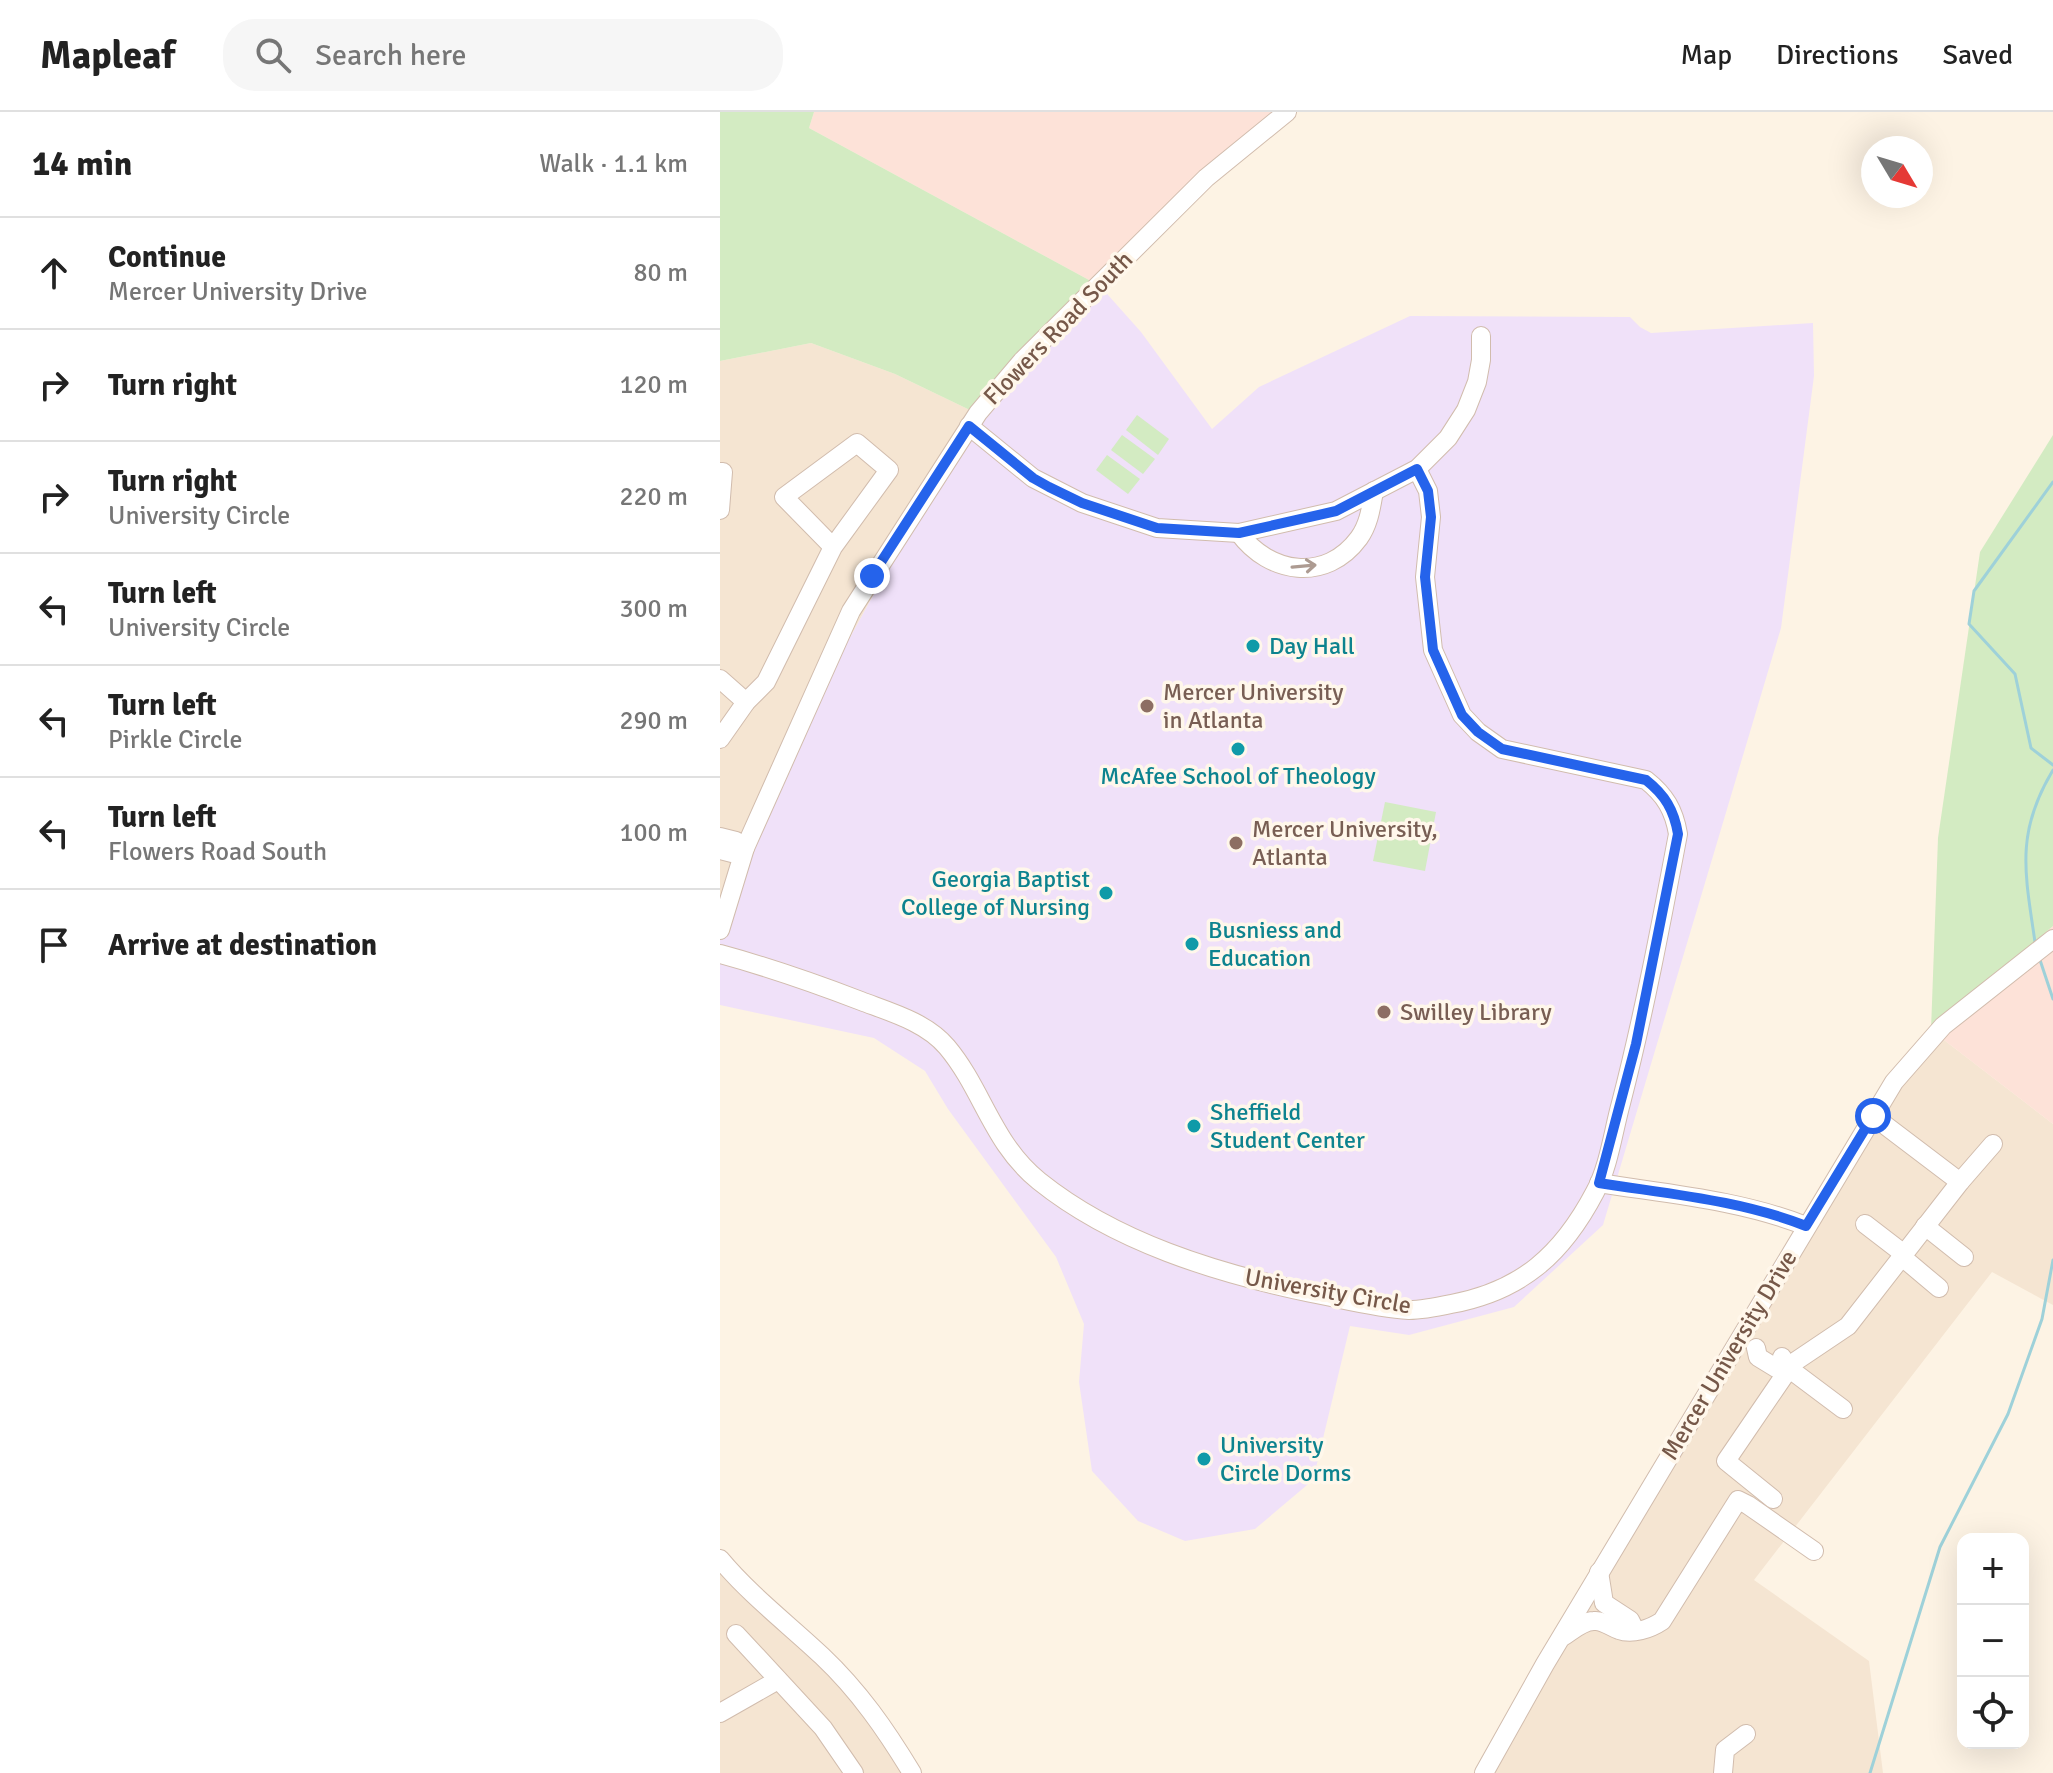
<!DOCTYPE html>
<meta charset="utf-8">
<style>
:root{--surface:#fff;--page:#f6f6f6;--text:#222;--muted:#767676;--line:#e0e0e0}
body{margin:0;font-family:Signika,sans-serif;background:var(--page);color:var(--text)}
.controls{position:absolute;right:24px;bottom:24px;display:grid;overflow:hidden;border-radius:16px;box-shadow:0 8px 32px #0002}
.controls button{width:72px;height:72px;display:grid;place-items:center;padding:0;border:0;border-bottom:2px solid var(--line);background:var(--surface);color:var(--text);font:40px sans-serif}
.compass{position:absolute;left:1141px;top:24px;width:72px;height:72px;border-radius:50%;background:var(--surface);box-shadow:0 8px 32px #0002;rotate:128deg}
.stop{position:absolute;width:24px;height:24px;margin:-18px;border:6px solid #2563eb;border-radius:50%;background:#fff}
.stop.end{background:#2563eb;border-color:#fff;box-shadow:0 2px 8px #0008}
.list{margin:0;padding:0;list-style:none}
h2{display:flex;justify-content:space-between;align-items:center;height:104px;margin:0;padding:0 32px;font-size:34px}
h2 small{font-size:26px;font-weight:400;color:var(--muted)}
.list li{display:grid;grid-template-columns:52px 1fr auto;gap:24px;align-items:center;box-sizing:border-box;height:112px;padding:0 32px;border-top:2px solid var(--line)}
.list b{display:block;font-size:30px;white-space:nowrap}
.list p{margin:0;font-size:26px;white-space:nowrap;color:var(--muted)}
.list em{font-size:26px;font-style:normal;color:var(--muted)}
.icon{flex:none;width:44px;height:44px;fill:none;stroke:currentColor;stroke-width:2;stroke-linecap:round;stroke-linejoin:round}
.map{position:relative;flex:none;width:1333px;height:1661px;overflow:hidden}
header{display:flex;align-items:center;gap:48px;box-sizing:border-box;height:112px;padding:0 40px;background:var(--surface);border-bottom:2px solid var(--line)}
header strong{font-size:38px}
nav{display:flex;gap:44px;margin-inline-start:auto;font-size:28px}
.search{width:560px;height:72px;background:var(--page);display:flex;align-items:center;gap:20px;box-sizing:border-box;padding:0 28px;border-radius:32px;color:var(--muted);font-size:30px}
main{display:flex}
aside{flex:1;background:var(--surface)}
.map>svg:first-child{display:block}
.residential{fill:#f5e5d2}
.commercial{fill:#fde2d8}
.education{fill:#f0e1f9}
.green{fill:#d3ebc2}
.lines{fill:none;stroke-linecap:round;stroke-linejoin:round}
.stream{stroke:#9ed1d9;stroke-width:3}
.minor-casing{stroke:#d1bcad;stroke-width:20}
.minor{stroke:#fff;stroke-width:18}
.oneway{stroke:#ad9b92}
.route{stroke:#2563eb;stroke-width:10}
.culture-dot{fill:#0f9aa8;stroke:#fff7eb;stroke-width:3}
.education-dot{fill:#8d6e63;stroke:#fff7eb;stroke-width:3}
.labels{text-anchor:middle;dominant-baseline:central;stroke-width:7;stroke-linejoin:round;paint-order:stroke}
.street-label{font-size:24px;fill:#765849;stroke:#fff7eb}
.culture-label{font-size:24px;fill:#0d838f;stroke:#fff7eb;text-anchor:start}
.education-label{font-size:24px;fill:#785e54;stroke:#fff7eb;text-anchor:start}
</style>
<header>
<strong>Mapleaf</strong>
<div class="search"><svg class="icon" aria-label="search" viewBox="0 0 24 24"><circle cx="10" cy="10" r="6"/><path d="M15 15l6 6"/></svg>Search here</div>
<nav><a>Map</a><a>Directions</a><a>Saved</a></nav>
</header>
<main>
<aside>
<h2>14 min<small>Walk · 1.1 km</small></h2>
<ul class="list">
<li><svg class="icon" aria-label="ahead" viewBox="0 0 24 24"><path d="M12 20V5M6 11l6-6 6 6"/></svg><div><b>Continue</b><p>Mercer University Drive</p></div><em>80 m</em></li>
<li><svg class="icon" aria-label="right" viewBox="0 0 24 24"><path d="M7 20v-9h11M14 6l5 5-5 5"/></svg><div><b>Turn right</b></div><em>120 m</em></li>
<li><svg class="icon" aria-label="right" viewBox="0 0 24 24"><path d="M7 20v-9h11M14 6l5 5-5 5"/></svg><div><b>Turn right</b><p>University Circle</p></div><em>220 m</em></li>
<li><svg class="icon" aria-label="left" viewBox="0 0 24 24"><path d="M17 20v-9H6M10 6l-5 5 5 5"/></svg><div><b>Turn left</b><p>University Circle</p></div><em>300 m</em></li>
<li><svg class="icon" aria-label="left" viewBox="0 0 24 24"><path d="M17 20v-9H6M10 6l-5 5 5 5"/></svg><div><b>Turn left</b><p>Pirkle Circle</p></div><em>290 m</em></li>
<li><svg class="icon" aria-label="left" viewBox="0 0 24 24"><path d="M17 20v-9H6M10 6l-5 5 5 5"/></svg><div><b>Turn left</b><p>Flowers Road South</p></div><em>100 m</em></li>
<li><svg class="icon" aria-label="arrive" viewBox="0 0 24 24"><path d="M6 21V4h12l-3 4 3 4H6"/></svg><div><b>Arrive at destination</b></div></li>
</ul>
</aside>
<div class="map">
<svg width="1333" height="1661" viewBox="0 0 1333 1661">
<rect width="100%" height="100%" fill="#fdf3e4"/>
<!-- residential -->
<g class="residential">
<path d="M91 231 175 262 254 300 111 560 0 817V249Z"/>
<path d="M1211 918 1333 1012V1193L1272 1160 1034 1468 1149 1549 1163 1661H763Z"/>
<path d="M0 1447 64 1502 193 1661H0Z"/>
</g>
<!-- commercial -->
<g class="commercial">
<path d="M94 0H563L380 174 89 16Z"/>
<path d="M1333 814V1012L1211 918Z"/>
</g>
<!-- education -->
<path class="education" d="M380 174 421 220 492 317 539 275 690 204 910 205 920 215 931 221 1093 211 1094 264 1061 516 883 1113 794 1195 689 1223 630 1214 593 1368 535 1417 465 1429 418 1409 372 1359 359 1270 364 1212 336 1145 228 997 205 959 154 926 0 893V826L65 656 111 560 254 300Z"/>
<!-- green -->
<g class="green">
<path d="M0 0H94L89 16 380 174 254 300 175 262 91 231 0 249Z"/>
<path d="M417 303 449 327 438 343 406 318Z"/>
<path d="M402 323 435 347 423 362 391 338Z"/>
<path d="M1333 323V814L1211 918 1218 726 1260 440Z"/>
<path d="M387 343 420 367 408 382 376 358Z"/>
<path d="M665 690 716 700 705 759 653 749Z"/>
</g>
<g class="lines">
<!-- stream -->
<g class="stream">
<path d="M1333 370 1254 479 1249 512 1295 562 1311 636 1333 653"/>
<path d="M1315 830C1305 761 1295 721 1333 658"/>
<path d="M1319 845 1333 887"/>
<path d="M1150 1661 1220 1435 1288 1302 1322 1207 1333 1148"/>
</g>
<defs>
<g id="minor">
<path d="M249 314 313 366 362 391 437 416 519 421 616 399 697 357 728 326 746 298 757 270 761 248V224"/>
<path d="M0 360H3L0 398"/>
<path d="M519 421C549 462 606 471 639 426 649 412 651 396 654 379"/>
<path d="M0 567 26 590"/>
<path d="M0 627 26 590 46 570 113 435 169 358 137 331 64 385 113 435"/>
<path d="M0 725 16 729 25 736 12 741 0 738"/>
<path d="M0 818 25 736 131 499 258 301 302 249 486 66 567 0"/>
<path d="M0 842C48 855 94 871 141 889 170 900 206 910 227 935 263 978 272 1031 319 1069 395 1130 496 1161 591 1181 623 1187 656 1196 689 1198 702 1198 717 1195 731 1192 801 1179 842 1143 875 1080 889 1054 893 1020 901 991 924 902 941 812 958 722 954 698 945 683 926 668L782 637 758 620 742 603 713 538 705 465 711 405 708 379 697 357"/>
<path d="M1153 1004 1240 1070"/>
<path d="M879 1071C948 1082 1020 1088 1086 1114"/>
<path d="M1145 1112 1184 1142"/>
<path d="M1205 1114 1244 1145"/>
<path d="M1182 1145 1219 1176"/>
<path d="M1036 1236 1038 1245 1056 1256 1067 1255 1128 1214 1240 1070 1273 1032"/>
<path d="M1062 1245 1067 1255 1123 1297"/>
<path d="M1053 1387 1006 1349 1064 1264 1067 1255"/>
<path d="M0 1447C30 1483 68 1512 102 1544 139 1579 166 1618 192 1661"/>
<path d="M879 1460 884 1491 910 1508 915 1518"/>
<path d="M16 1522 103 1616 134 1661"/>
<path d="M844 1524C853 1518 863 1509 874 1509 883 1508 890 1515 899 1518 912 1523 930 1517 942 1509L1018 1388 1028 1393 1094 1439"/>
<path d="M0 1601 58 1568"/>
<path d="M764 1661 825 1552 1174 970 1223 914 1333 827"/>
<path d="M1003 1661 1005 1638 1026 1622"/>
</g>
</defs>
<!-- minor casing -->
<use href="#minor" class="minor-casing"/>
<!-- minor -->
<use href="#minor" class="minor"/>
</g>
<!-- one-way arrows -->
<defs><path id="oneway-shaft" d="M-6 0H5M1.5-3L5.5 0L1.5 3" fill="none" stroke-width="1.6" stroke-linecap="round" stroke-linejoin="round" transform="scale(2)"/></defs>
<use class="oneway" href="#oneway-shaft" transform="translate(584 454) rotate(-5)"/>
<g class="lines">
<!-- route -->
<path class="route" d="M152 464 249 314 313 366 329 375 362 391 437 416 519 421 616 399 697 357 708 379 711 405 705 465 713 538 742 603 758 620 782 637 926 668C945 683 954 698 958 722L916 932 879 1071C948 1082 1020 1088 1086 1114L1153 1004"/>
</g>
<!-- markers -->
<g class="culture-dot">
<circle cx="533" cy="534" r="8"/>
<circle cx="518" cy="637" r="8"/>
<circle cx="386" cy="781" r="8"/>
<circle cx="472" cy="832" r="8"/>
<circle cx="474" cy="1014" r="8"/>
<circle cx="484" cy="1347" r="8"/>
</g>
<g class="education-dot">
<circle cx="427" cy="594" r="8"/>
<circle cx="516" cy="731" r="8"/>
<circle cx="664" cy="900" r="8"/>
</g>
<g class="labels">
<!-- street labels -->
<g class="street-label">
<text transform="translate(338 216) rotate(-46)">Flowers Road South</text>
<text transform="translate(608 1179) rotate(10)">University Circle</text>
<text transform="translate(1009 1243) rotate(-59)">Mercer University Drive</text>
</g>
<!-- culture labels -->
<g class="culture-label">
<text x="549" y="534">Day Hall</text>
<text x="518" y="664" text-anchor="middle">McAfee School of Theology</text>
<text x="370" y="767" text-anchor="end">Georgia Baptist<tspan x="370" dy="28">College of Nursing</tspan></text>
<text x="488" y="818">Busniess and<tspan x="488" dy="28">Education</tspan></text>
<text x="490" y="1000">Sheffield<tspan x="490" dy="28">Student Center</tspan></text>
<text x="500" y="1333">University<tspan x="500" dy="28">Circle Dorms</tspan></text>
</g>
<!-- education labels -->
<g class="education-label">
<text x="443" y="580">Mercer University<tspan x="443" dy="28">in Atlanta</tspan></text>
<text x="532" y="717">Mercer University,<tspan x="532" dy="28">Atlanta</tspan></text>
<text x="680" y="900">Swilley Library</text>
</g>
</g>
</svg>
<div class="controls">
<button>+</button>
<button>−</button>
<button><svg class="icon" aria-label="locate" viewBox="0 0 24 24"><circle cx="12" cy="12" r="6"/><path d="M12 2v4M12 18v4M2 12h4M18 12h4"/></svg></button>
</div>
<svg class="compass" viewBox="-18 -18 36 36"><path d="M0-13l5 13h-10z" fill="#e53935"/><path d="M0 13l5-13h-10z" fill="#767676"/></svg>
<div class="stop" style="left:1153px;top:1004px"></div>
<div class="stop end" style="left:152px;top:464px"></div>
</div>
</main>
